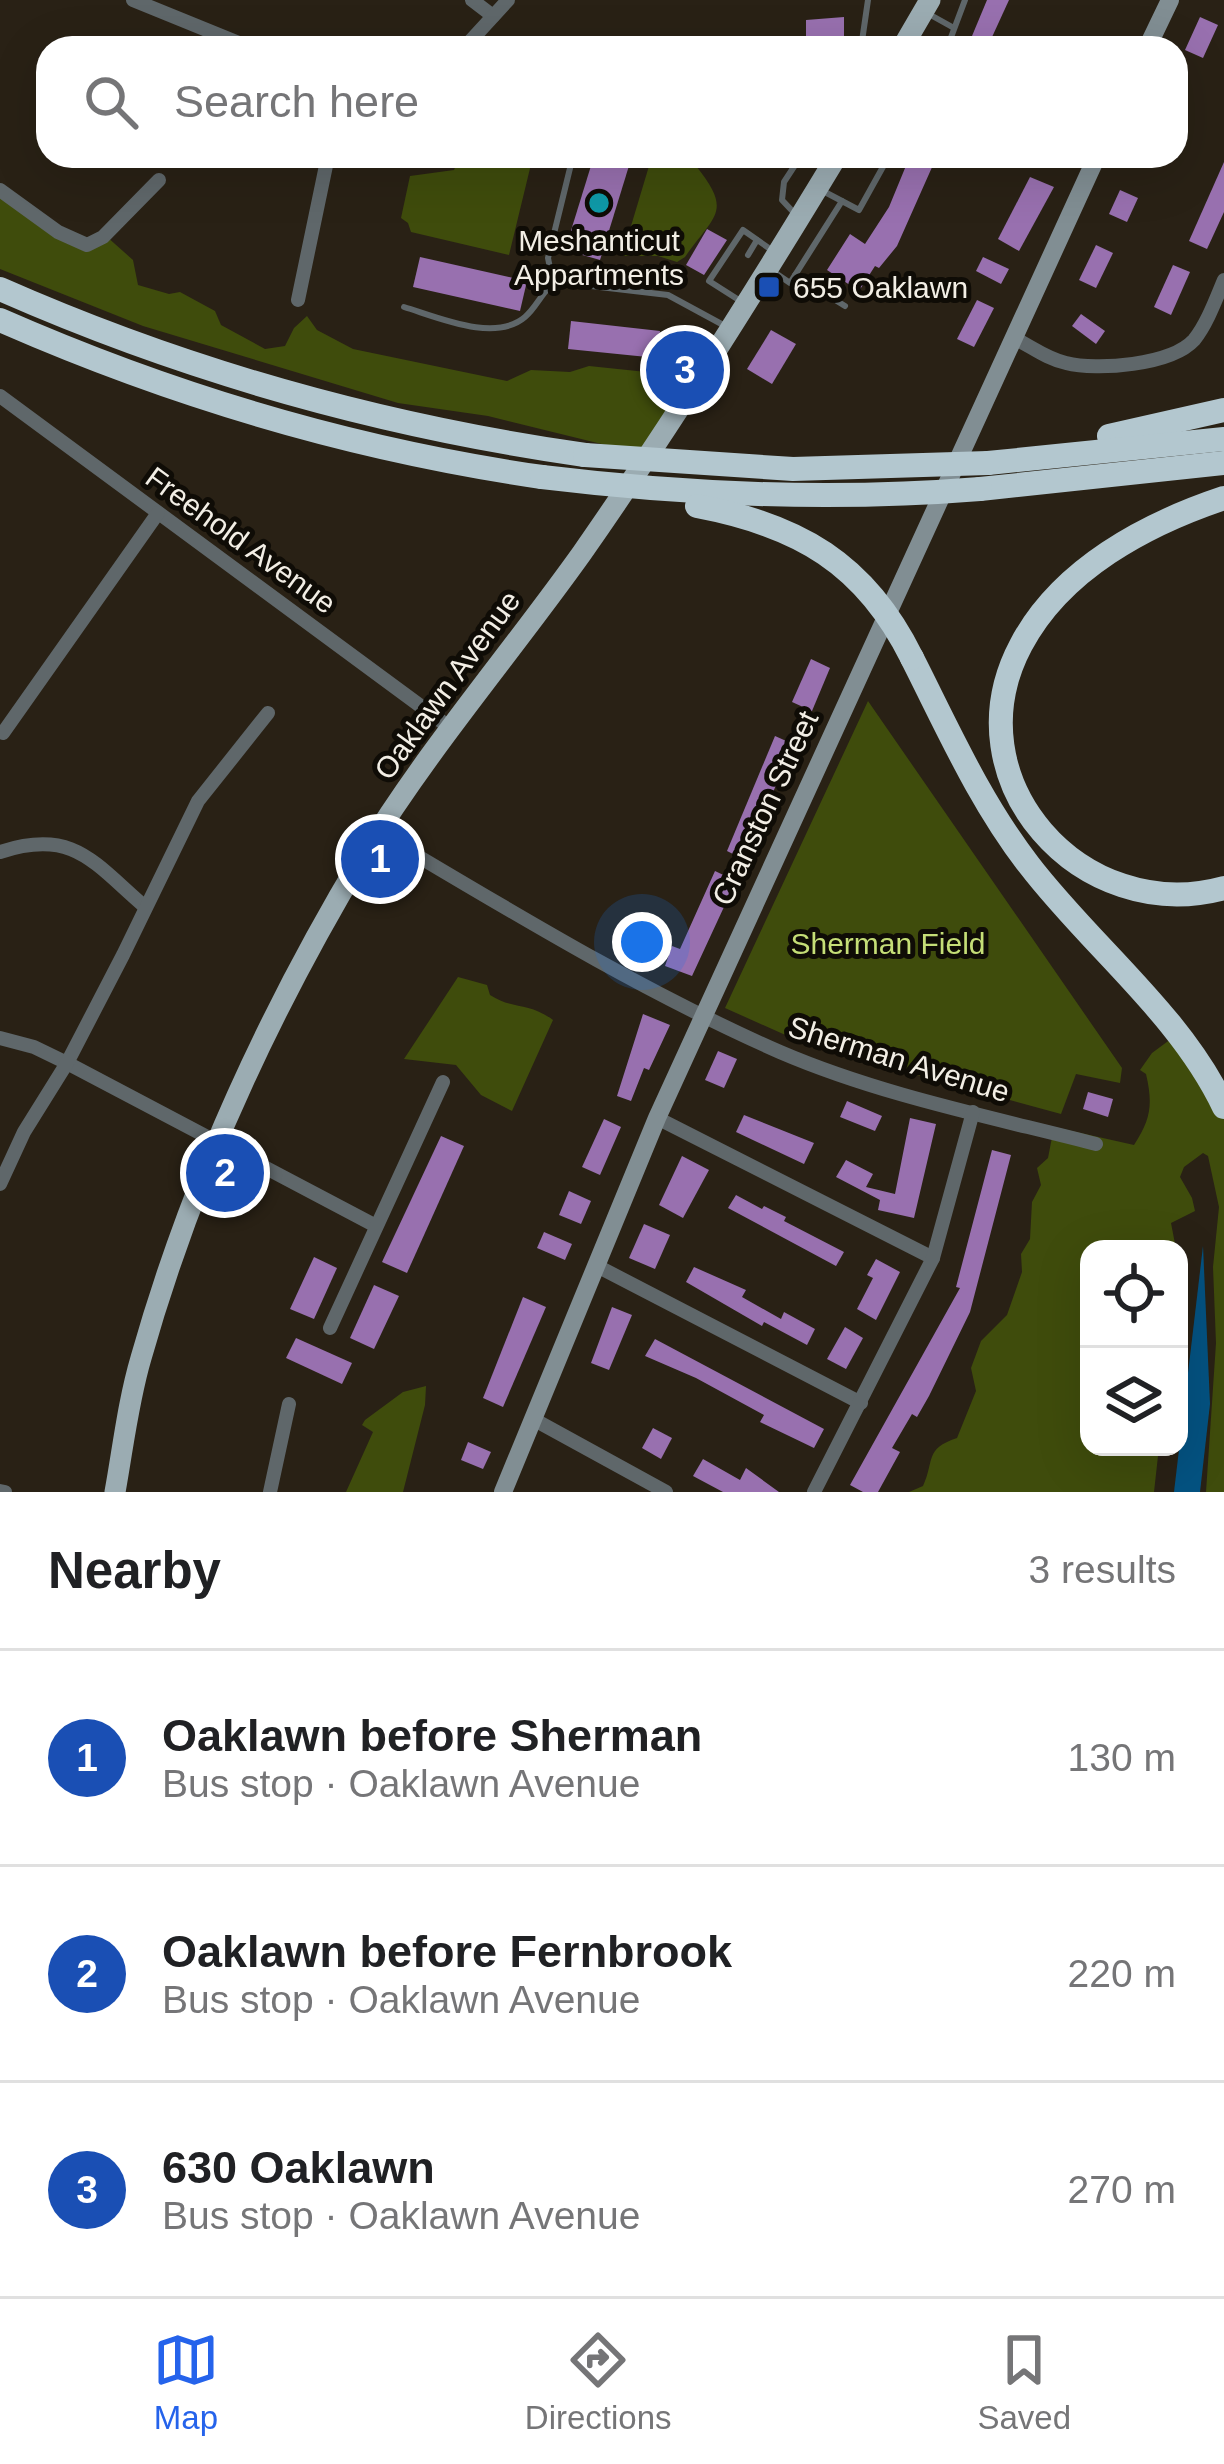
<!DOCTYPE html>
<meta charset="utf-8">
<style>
:root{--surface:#fff;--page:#f2f2f2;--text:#202124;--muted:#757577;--line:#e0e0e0;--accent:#2563eb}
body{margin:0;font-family:Helvetica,sans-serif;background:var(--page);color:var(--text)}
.controls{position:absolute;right:36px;bottom:36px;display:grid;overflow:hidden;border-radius:24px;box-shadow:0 12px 48px #0002}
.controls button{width:108px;height:108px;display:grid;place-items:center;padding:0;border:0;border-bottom:3px solid var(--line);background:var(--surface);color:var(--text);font:60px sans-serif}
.you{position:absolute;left:642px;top:942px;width:42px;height:42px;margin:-30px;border:9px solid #fff;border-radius:50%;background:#1a73e8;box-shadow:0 0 0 18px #1a73e833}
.badge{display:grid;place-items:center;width:78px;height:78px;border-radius:50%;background:var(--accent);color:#fff;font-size:39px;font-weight:700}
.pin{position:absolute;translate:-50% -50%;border:6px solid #fff;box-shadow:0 3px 12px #0006}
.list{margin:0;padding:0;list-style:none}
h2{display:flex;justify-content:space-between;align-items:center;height:156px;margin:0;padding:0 48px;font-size:51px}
h2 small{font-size:39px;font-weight:400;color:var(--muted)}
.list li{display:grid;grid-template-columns:78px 1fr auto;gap:36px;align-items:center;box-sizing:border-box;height:216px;padding:0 48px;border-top:3px solid var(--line)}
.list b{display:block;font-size:45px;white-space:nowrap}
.list p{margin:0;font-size:39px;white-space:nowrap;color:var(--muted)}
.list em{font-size:39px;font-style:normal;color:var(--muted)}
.icon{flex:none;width:66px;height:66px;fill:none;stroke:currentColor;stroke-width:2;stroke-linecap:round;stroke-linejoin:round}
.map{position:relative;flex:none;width:1224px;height:1492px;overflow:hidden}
.search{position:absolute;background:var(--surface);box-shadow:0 12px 48px #0002;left:36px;right:36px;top:36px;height:132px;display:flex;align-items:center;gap:30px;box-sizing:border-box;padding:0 42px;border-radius:36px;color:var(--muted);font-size:45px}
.sheet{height:804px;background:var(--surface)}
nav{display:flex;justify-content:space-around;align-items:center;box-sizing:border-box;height:168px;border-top:3px solid var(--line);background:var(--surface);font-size:33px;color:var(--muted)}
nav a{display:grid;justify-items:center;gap:6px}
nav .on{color:var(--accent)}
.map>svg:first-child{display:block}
.green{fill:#3f4c0c}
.water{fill:#045281}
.building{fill:#9870af}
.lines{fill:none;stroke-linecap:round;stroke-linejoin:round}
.lane{stroke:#5f676a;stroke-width:6}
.street{stroke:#5f676a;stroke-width:14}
.secondary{stroke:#818e93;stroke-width:18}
.primary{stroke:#9bacb2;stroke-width:21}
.highway{stroke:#b3c7cf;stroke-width:24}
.highway-bridge{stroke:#b3c7cf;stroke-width:24}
.culture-dot{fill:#0f9aa8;stroke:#0f0c06;stroke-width:4.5}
.transit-dot{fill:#1a4fb4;stroke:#0f0c06;stroke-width:4.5}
.labels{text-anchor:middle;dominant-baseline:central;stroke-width:10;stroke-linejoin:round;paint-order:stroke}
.poi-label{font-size:30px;fill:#f2eee5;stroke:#0f0c06}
.street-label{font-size:30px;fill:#f2eee5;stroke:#0f0c06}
.park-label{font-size:30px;fill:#c5de77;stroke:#0f0c06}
</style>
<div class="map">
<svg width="1224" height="1492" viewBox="0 0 1224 1492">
<rect width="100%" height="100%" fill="#292115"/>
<!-- green -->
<g class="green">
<path d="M460 156H533L509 255 411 232 408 223 401 218 410 176 454 170Z"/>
<path d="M652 156H697L696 166C733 212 715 214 685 257L677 262 658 256H622Z"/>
<path d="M0 190 71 241 106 236 133 260 138 285 169 294 180 292 215 311 221 325 265 349 285 346 294 328 307 316 317 330 353 349 507 381 531 370 570 372 589 366 656 373 687 392 651 448 630 451 488 416 398 403 143 326 0 269Z"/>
<path d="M868 701 1122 1068 1120 1083 1076 1074 1061 1114 810 1046 725 1008Z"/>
<path d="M458 977 487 985 490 995C513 1010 529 1002 553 1020L512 1111 481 1095 456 1065 404 1059Z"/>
<path d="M1175 1036 1224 1106V1492H1206L1216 1343 1213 1267 1219 1207 1208 1156 1203 1153 1184 1167 1180 1177 1192 1198 1195 1211 1171 1223 1176 1249H1089V1447H1159L1154 1492H909L923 1486C935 1460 924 1449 957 1438L976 1391 971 1368 981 1341 1007 1315 1022 1272 1021 1254 1030 1239 1032 1202 1041 1185 1037 1168 1048 1158 1054 1127 1134 1145C1151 1119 1153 1104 1146 1074L1140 1070 1152 1053Z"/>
<path d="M426 1386 425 1405 403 1492H346L373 1432 362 1425 365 1420 403 1392Z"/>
</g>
<!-- water -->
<path class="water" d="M1203 1246 1210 1404 1200 1492H1174Z"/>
<!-- building -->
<g class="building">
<path d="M987 0H1009L987 48H967Z"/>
<path d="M844 17V48H806V20Z"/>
<path d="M1200 17 1218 25 1203 58 1185 50Z"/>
<path d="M594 156H632L600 260 565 250Z"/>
<path d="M910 156H937L897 246 879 268 875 266 859 291 827 270 850 234 865 244 889 207Z"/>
<path d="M1224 162V212L1207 249 1189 241Z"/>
<path d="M1030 177 1054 187 1019 251 998 239Z"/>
<path d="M1120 190 1138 198 1127 222 1109 214Z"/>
<path d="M707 229 727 240 704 275 686 265Z"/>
<path d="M1096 245 1113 253 1096 288 1079 280Z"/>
<path d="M420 257 527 281 520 311 413 287Z"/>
<path d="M983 257 1009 269 1001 284 976 271Z"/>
<path d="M1173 265 1190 272 1171 315 1154 307Z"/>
<path d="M977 300 994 308 974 347 957 339Z"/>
<path d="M1081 314 1105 331 1096 344 1072 326Z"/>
<path d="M571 321 660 331 657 358 568 349Z"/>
<path d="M771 330 796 344 772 384 747 369Z"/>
<path d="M811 659 830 668 812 711 792 702Z"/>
<path d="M775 736 793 744 745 860 727 851Z"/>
<path d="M715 871 736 881 692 976 665 966 672 946 680 949Z"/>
<path d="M643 1014 670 1025 649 1070 644 1068 631 1101 617 1096Z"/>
<path d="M718 1051 737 1059 724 1088 705 1080Z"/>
<path d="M1088 1092 1113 1099 1108 1117 1083 1109Z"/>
<path d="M847 1101 882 1116 875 1131 840 1117Z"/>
<path d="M744 1115 814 1143 804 1164 736 1132Z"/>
<path d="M910 1118 936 1124 914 1218 878 1210 880 1200 836 1177 846 1160 873 1174 866 1187 895 1194Z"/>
<path d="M604 1119 621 1127 600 1175 582 1167Z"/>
<path d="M441 1136 464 1146 407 1273 382 1262Z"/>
<path d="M992 1150 1011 1155 970 1312 929 1396 917 1417 912 1414 892 1448 900 1452 878 1492H863L850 1485 960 1288 956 1287Z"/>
<path d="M682 1156 709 1170 683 1218 659 1205Z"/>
<path d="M569 1191 591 1201 581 1224 559 1215Z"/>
<path d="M736 1195 762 1209 764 1206 786 1217 784 1221 844 1252 836 1266 728 1208Z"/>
<path d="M644 1224 670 1235 655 1269 629 1258Z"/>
<path d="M544 1232 572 1244 565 1260 537 1248Z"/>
<path d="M314 1257 337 1268 314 1319 290 1309Z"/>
<path d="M876 1259 900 1272 876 1320 857 1309 873 1278 867 1275Z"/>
<path d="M694 1267 746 1290 742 1297 781 1319 784 1312 815 1329 807 1345 764 1322 762 1326 686 1282Z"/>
<path d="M374 1285 399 1296 374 1349 350 1338Z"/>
<path d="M523 1297 546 1307 503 1407 483 1398Z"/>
<path d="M612 1307 632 1315 609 1370 591 1363Z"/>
<path d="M845 1327 863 1338 846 1369 827 1359Z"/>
<path d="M296 1338 352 1363 342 1384 286 1358Z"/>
<path d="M655 1339 824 1429 814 1448 760 1422 764 1415 696 1378 645 1356Z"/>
<path d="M653 1428 672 1438 661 1459 642 1448Z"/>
<path d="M468 1442 491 1452 483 1469 461 1460Z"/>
<path d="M703 1459 740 1480 746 1468 779 1492H723L693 1476Z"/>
</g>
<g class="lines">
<!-- lane -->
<g class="lane">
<path d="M927 13 954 28"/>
<path d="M861 48 868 0"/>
<path d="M947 48 965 0"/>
<path d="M821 190 859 210 889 156"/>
<path d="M797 216 782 200 784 182 801 156"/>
<path d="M748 255 757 240"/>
<path d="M774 272 790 283 842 201"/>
<path d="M795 275 845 306"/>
<path d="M553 283 548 258 573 156"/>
<path d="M742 302 709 281 743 230 773 251"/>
<path d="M404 307C437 317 495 343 525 317 538 306 542 290 557 282L668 295 727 327"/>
</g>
<!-- street -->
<g class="street">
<path d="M133 0 251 48"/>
<path d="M472 0 493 16"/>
<path d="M464 48 508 0"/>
<path d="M0 190 58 232 87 245 103 237 159 180"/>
<path d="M298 300 328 156"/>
<path d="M1014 338C1032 347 1047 359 1066 363 1097 371 1171 365 1194 340 1207 324 1216 299 1224 280"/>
<path d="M0 396 449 727"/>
<path d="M3 733 158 513"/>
<path d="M379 833C509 910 641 991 780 1052 880 1095 991 1117 1096 1144"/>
<path d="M0 852C73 828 93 862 144 906"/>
<path d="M0 1038 34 1047 67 1063 376 1226"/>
<path d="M657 1118 933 1258"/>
<path d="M0 1184 24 1132 67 1063 123 955 198 801 268 713"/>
<path d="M595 1265 861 1403"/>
<path d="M330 1328 443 1082"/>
<path d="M533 1419 666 1492"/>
<path d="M0 1491 5 1492"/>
<path d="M270 1492 289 1404"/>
<path d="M814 1492 933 1258 973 1112"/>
</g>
<!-- secondary -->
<g class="secondary">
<path d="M1147 48 1170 0"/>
<path d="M503 1492 657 1118 1097 156"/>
</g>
<!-- primary -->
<g class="primary">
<path d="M902 48 930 0"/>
<path d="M115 1492C123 1448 128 1402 141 1358 191 1181 269 1012 364 854 429 748 510 654 582 553 672 424 756 290 837 156"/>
</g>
<!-- highway -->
<g class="highway">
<path d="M0 289C188 372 382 426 585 455"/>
<path d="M0 320C173 396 355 450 542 477"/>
<path d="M1109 436 1224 410"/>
<path d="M988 463 1224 439"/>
<path d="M980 489 1224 463"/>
<path d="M1224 498C1146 524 1061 569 1021 645 949 780 1082 927 1224 888"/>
<path d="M912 658C948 729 980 802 1029 865 1091 946 1180 1014 1224 1107"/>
</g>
<!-- highway-bridge -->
<g class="highway-bridge">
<path d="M585 455 793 469 988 463"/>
<path d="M542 477C689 495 832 501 980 489"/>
<path d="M697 506C798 525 865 563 912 658"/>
</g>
</g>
<!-- markers -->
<circle class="culture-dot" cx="599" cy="203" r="12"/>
<rect class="transit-dot" x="757" y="275" width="24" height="24" rx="6"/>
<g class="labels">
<!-- poi labels -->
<g class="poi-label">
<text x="599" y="240">Meshanticut<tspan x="599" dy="34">Appartments</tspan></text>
<text x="793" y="287" text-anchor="start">655 Oaklawn</text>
</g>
<!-- street labels -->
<g class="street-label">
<text transform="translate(241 540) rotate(36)">Freehold Avenue</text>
<text transform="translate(447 685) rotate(-54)">Oaklawn Avenue</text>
<text transform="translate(765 808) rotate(-65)">Cranston Street</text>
<text transform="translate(899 1059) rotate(17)">Sherman Avenue</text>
</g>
<!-- park labels -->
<g class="park-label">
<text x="888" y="943">Sherman Field</text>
</g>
</g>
</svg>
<div class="controls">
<button><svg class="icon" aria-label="locate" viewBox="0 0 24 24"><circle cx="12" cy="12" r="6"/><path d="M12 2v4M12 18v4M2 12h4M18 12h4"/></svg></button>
<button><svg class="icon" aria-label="layers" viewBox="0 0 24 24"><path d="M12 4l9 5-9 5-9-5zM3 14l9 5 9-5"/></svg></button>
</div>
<div class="you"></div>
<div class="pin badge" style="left:380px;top:859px;background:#1a4fb4">1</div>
<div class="pin badge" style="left:225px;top:1173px;background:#1a4fb4">2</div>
<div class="pin badge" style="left:685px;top:370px;background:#1a4fb4">3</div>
<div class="search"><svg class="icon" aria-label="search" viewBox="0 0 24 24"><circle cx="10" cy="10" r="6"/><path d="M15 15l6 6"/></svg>Search here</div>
</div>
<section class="sheet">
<h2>Nearby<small>3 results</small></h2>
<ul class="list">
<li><span class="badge" style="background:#1a4fb4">1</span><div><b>Oaklawn before Sherman</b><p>Bus stop · Oaklawn Avenue</p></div><em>130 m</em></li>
<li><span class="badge" style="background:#1a4fb4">2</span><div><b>Oaklawn before Fernbrook</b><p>Bus stop · Oaklawn Avenue</p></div><em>220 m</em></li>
<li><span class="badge" style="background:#1a4fb4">3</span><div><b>630 Oaklawn</b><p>Bus stop · Oaklawn Avenue</p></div><em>270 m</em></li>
</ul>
</section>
<nav>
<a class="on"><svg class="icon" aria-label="map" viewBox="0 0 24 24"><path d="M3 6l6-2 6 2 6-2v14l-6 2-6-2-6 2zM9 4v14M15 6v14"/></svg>Map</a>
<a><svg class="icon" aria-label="directions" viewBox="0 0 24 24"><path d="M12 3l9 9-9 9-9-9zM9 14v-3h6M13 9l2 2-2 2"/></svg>Directions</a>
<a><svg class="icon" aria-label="saved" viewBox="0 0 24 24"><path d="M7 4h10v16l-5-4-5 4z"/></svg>Saved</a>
</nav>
